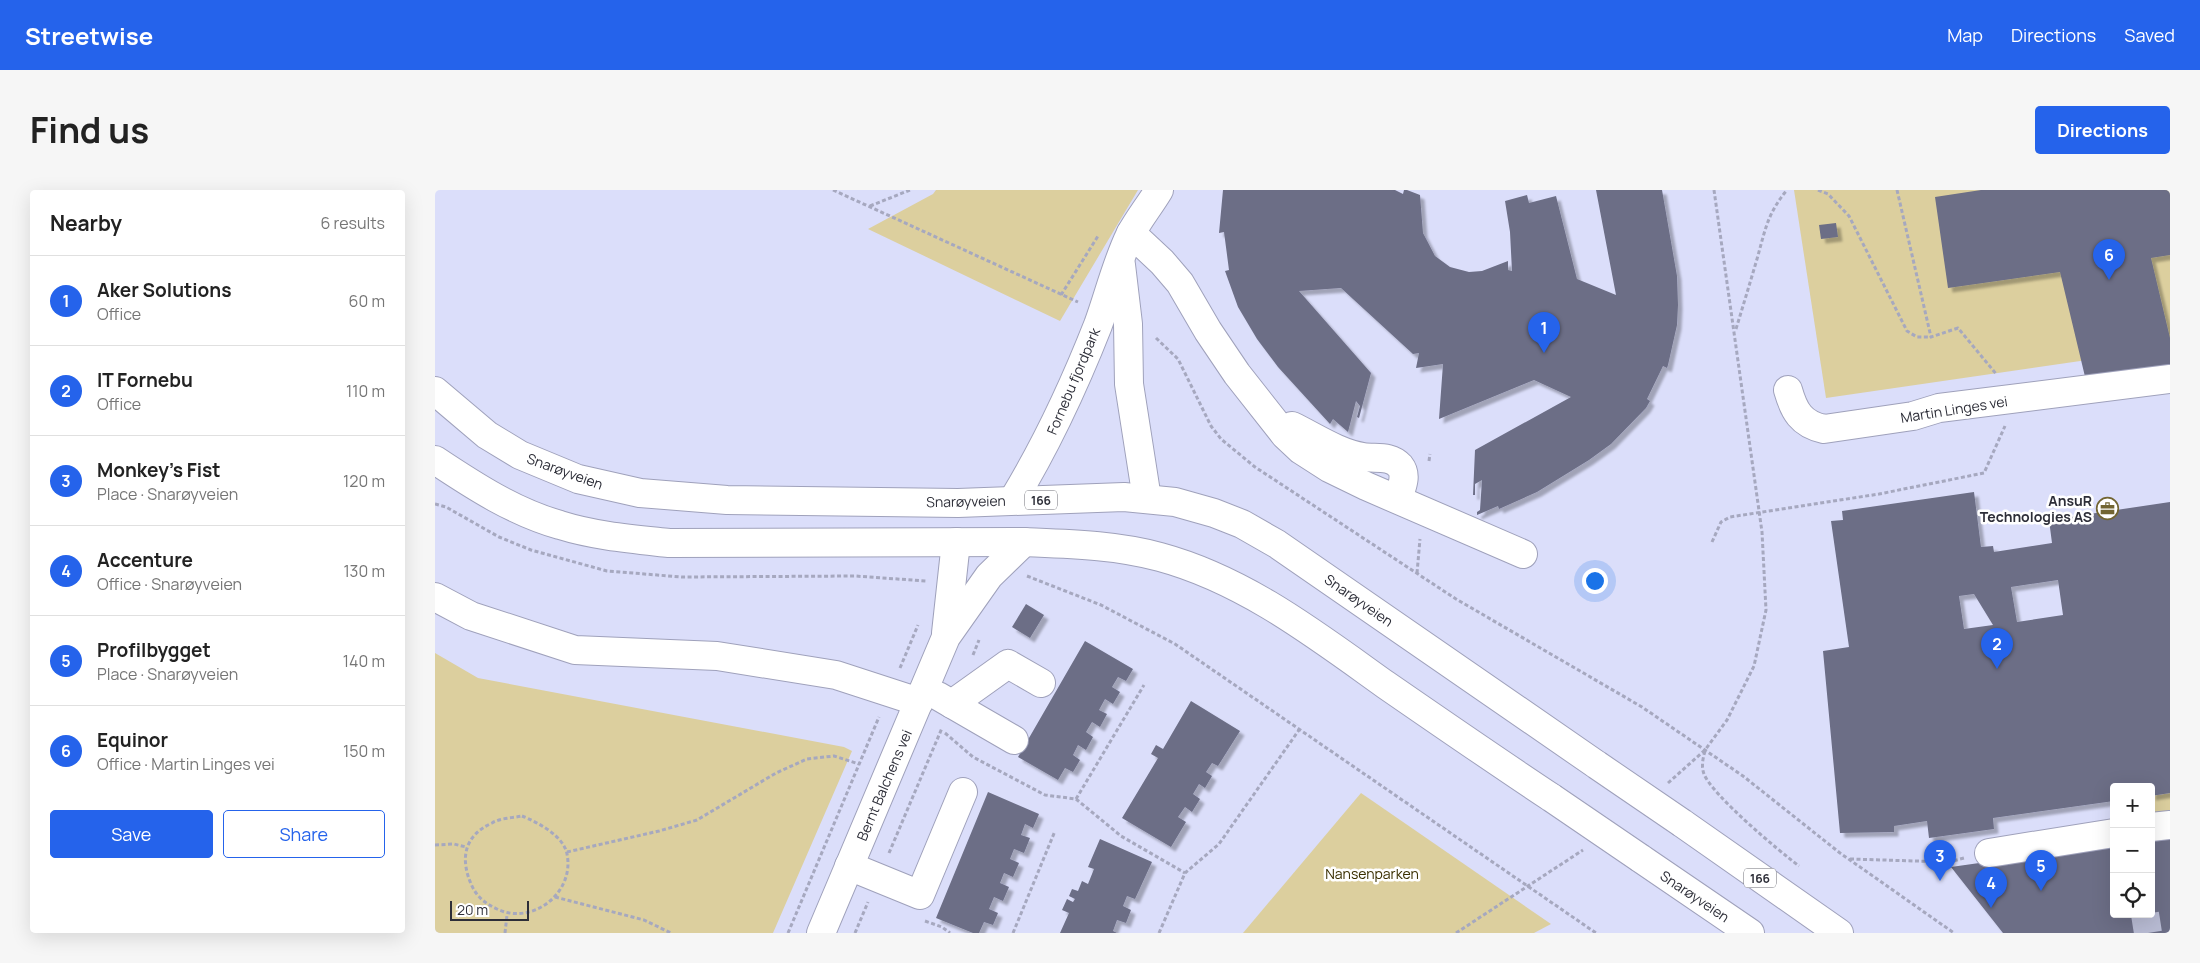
<!DOCTYPE html>
<meta charset="utf-8">
<style>
:root{--surface:#fff;--page:#f6f6f6;--text:#222;--muted:#767676;--line:#e0e0e0;--accent:#2563eb}
body{margin:0;font-family:Manrope,sans-serif;background:var(--page);color:var(--text)}
.controls{position:absolute;right:15px;bottom:15px;display:grid;overflow:hidden;border-radius:5px;box-shadow:0 5px 20px #0002}
.controls button{width:45px;height:45px;display:grid;place-items:center;padding:0;border:0;border-bottom:1px solid var(--line);background:var(--surface);color:var(--text);font:25px sans-serif}
.scale{position:absolute;left:15px;bottom:12px;width:79px;box-sizing:border-box;padding-left:5px;border:2px solid #2d2e38;border-top:0;font-size:14px;line-height:18px;white-space:nowrap;color:#2d2e38;-webkit-text-stroke:4px #fff;paint-order:stroke}
.you{position:absolute;left:1159px;top:390px;width:18px;height:18px;margin:-12px;border:4px solid #fff;border-radius:50%;background:#1a73e8;box-shadow:0 0 0 8px #1a73e833}
.badge{display:grid;place-items:center;width:32px;height:32px;border-radius:50%;background:var(--accent);color:#fff;font-size:16px;font-weight:700}
.pin{position:absolute;translate:-50% -41px;filter:drop-shadow(0 1px 2px #0008)}
.pin::after{content:'';position:absolute;top:26px;width:18px;height:15px;background:inherit;clip-path:polygon(0 0,100% 0,50% 100%)}
.list{margin:0;padding:0;list-style:none}
h2{display:flex;justify-content:space-between;align-items:center;height:65px;margin:0;padding:0 20px;font-size:21px}
h2 small{font-size:16px;font-weight:400;color:var(--muted)}
.list li{display:grid;grid-template-columns:32px 1fr auto;gap:15px;align-items:center;box-sizing:border-box;height:90px;padding:0 20px;border-top:1px solid var(--line)}
.list b{display:block;font-size:19px;white-space:nowrap}
.list p{margin:0;font-size:16px;white-space:nowrap;color:var(--muted)}
.list em{font-size:16px;font-style:normal;color:var(--muted)}
.actions{display:flex;gap:10px;padding:15px 20px}
.actions a{flex:1;padding:11px 0;border:1px solid var(--accent);border-radius:5px;text-align:center;font-size:18px;color:var(--accent)}
.actions .main{background:var(--accent);color:#fff}
.icon{flex:none;width:28px;height:28px;fill:none;stroke:currentColor;stroke-width:2;stroke-linecap:round;stroke-linejoin:round}
.map{position:relative;flex:none;width:1735px;height:743px;overflow:hidden;border-radius:5px}
header{display:flex;align-items:center;gap:30px;box-sizing:border-box;height:70px;padding:0 25px;background:var(--accent);color:#fff}
header strong{font-size:24px}
nav{display:flex;gap:28px;margin-inline-start:auto;font-size:18px}
.intro{display:flex;align-items:center;justify-content:space-between;box-sizing:border-box;height:120px;padding:0 30px}
h1{margin:0;font-size:35px}
.button{padding:12px 22px;border-radius:5px;background:var(--accent);color:#fff;font-size:18px;font-weight:700}
main{display:flex;gap:30px;padding:0 30px}
aside{flex:1;background:var(--surface);border-radius:5px;box-shadow:0 5px 20px #0002}
.map>svg:first-child{display:block}
.green{fill:#dccf9e}
.building{fill:#6c6e86;fill-rule:evenodd;filter:url(#shadow)}
.lines{fill:none;stroke-linecap:round;stroke-linejoin:round}
.minor-tunnel{stroke:#b8bbd3;stroke-width:28;stroke-dasharray:28 14;stroke-linecap:butt}
.minor-casing{stroke:#9fa1bb;stroke-width:30}
.major-casing{stroke:#9fa1bb;stroke-width:30}
.path{stroke:#a6a8bf;stroke-width:3;stroke-dasharray:4 2.5;stroke-linecap:butt}
.minor{stroke:#fff;stroke-width:28}
.major{stroke:#fff;stroke-width:28}
.major-bridge-casing{stroke:#9fa1bb;stroke-width:30;stroke-linecap:butt}
.major-bridge{stroke:#fff;stroke-width:28}
.labels{text-anchor:middle;dominant-baseline:central;stroke-width:5;stroke-linejoin:round;paint-order:stroke}
.shield{fill:#fff;stroke:#6c6d74;stroke-width:1}
.shield-label{font-size:12px;font-weight:bold;fill:#2d2e38}
.street-label{font-size:14px;fill:#2d2e38;stroke:#fff}
.poi-label{font-size:14px;font-weight:bold;fill:#2d2e38;stroke:#fff;text-anchor:end}
.park-label{font-size:14px;fill:#3a2f00;stroke:#fff}
</style>
<header>
<strong>Streetwise</strong>
<nav><a>Map</a><a>Directions</a><a>Saved</a></nav>
</header>
<div class="intro"><h1>Find us</h1><a class="button">Directions</a></div>
<main>
<aside>
<h2>Nearby<small>6 results</small></h2>
<ul class="list">
<li><span class="badge">1</span><div><b>Aker Solutions</b><p>Office</p></div><em>60 m</em></li>
<li><span class="badge">2</span><div><b>IT Fornebu</b><p>Office</p></div><em>110 m</em></li>
<li><span class="badge">3</span><div><b>Monkey’s Fist</b><p>Place · Snarøyveien</p></div><em>120 m</em></li>
<li><span class="badge">4</span><div><b>Accenture</b><p>Office · Snarøyveien</p></div><em>130 m</em></li>
<li><span class="badge">5</span><div><b>Profilbygget</b><p>Place · Snarøyveien</p></div><em>140 m</em></li>
<li><span class="badge">6</span><div><b>Equinor</b><p>Office · Martin Linges vei</p></div><em>150 m</em></li>
</ul>
<div class="actions"><a class="main">Save</a><a>Share</a></div>
</aside>
<div class="map">
<svg width="1735" height="743" viewBox="0 0 1735 743">
<defs>
<filter id="shadow"><feDropShadow dx="4.5" dy="4.5" stdDeviation="1" flood-color="#0004"/></filter>
</defs>
<rect width="100%" height="100%" fill="#dbdefa"/>
<!-- green -->
<g class="green">
<path d="M501 0H703L625 131 433 39 498 4Z"/>
<path d="M1359 0H1735V158L1391 208Z"/>
<path d="M0 463 43 488 409 557 417 561 338 743H0Z"/>
<path d="M926 603 1116 734 1099 743H808Z"/>
<path d="M1735 603V627L1716 629V606Z"/>
</g>
<!-- building -->
<g class="building">
<path d="M788 0H960L968 4 969 0H972L985 5 988 43 1000 66 1015 77 1034 82 1047 81 1073 71V80L1077 81 1075 42 1070 11 1092 5 1094 13 1121 6 1142 89 1181 105 1161 0H1227L1242 86 1243 115 1242 135 1233 175 1232 178 1228 176 1212 209 1215 211 1211 218 1176 254 1154 270 1102 302 1064 319 1063 316 1042 325V322L1045 320 1047 290 1040 294V305H1038L1040 260 1136 207 1099 190 1004 229 1008 174 981 178 984 163 978 164 906 98 864 101 936 183 924 228 922 227 925 216 921 211 913 242 898 229 895 234 843 177 822 149 803 117 790 81 794 80 789 42 784 43Z"/>
<path d="M1546 0H1735V65L1716 68 1735 148V175L1652 195 1625 82 1513 98 1500 7Z"/>
<path d="M1401 33 1403 47 1386 49 1384 35Z"/>
<path d="M1539 302 1546 357 1558 356 1559 362 1617 353 1614 330 1735 312V603L1716 606V597H1679V611L1558 628 1559 639 1494 648 1492 631 1459 636V642L1405 643 1388 461 1414 457 1396 331 1408 330 1407 321ZM1623 390 1628 425 1582 432 1576 397ZM1539 404 1558 435 1529 439 1524 406Z"/>
<path d="M591 414 609 425 595 448 577 437Z"/>
<path d="M650 451 698 479 691 491 683 487 677 497 685 502 678 514 670 509 664 520 672 524 665 537 657 532 651 542 658 547 651 560 643 555 638 565 645 570 638 582 630 578 623 590 583 567Z"/>
<path d="M756 511 805 541 783 576 777 573 771 582 777 586 770 598 764 594 758 604 765 609 757 622 750 617 743 627 751 632 736 657 687 628 723 568 716 564 721 555 728 559Z"/>
<path d="M553 602 604 624 598 638 590 634 586 645 595 648 589 663 579 659 575 669 584 673 578 687 569 683 565 693 574 697 568 711 559 707 554 719 563 723 558 735 549 732 544 743H538L501 728Z"/>
<path d="M1735 646V743H1568L1516 677 1679 654V724H1716V649Z"/>
<path d="M665 649 717 672 700 709 692 706 688 716 696 720 691 733 682 730 678 741 682 743H625L634 723 627 720 632 709 638 712 640 709 634 706 637 699 643 701 647 691 653 694 659 679 653 677Z"/>
</g>
<g class="lines">
<!-- minor-tunnel -->
<path class="minor-tunnel" d="M1710 724 1713 743"/>
<defs>
<g id="minor">
<path d="M696 43 727 72 745 93 773 141 802 184 850 245 866 260 894 278 931 296 1088 364"/>
<path d="M686 75 693 134 694 194 712 309"/>
<path d="M1353 200C1359 221 1366 234 1389 239L1478 226 1504 218 1735 189"/>
<path d="M857 236C880 247 903 263 928 267 941 269 955 265 965 276 973 286 966 298 963 309"/>
<path d="M578 310C612 254 639 196 663 135 674 105 681 74 695 45 703 30 715 15 724 0"/>
<path d="M0 407 36 426 140 460 282 466 401 485 484 512"/>
<path d="M511 443 521 352"/>
<path d="M503 506 579 550"/>
<path d="M517 514 573 474 606 493"/>
<path d="M1716 637 1735 635"/>
<path d="M1554 663 1679 643"/>
<path d="M414 676 485 705 528 602"/>
<path d="M386 743 511 447 554 386 589 352"/>
</g>
<g id="major">
<path d="M0 201 52 245 85 265 143 289 205 303 292 310 523 313 689 307 740 312 779 323 807 334 842 354 1162 575"/>
<path d="M0 270C39 296 79 322 125 335 160 346 197 349 234 353L589 352C635 354 681 355 725 367 810 390 881 445 951 495 1006 533 1061 571 1117 608"/>
<path d="M1247 633 1404 743"/>
<path d="M1205 668 1315 743"/>
</g>
</defs>
<!-- minor casing -->
<use href="#minor" class="minor-casing"/>
<!-- major casing -->
<use href="#major" class="major-casing"/>
<!-- path -->
<g class="path">
<path d="M398 0 643 112"/>
<path d="M1383 0 1393 4 1414 26 1472 141 1482 147H1496"/>
<path d="M1462 0 1496 147 1523 138 1562 185"/>
<path d="M435 16 475 0"/>
<path d="M626 105 663 46"/>
<path d="M1301 139C1308 116 1315 93 1322 69 1330 41 1332 24 1352 0"/>
<path d="M721 148 743 169 776 236 786 249 820 277 1021 409 1207 517 1308 586 1405 663 1519 743"/>
<path d="M994 271 995 264"/>
<path d="M0 314 11 317 64 347 96 360 172 381 247 387 420 386 491 391"/>
<path d="M1277 352 1286 332 1295 327 1444 304 1549 283 1570 236"/>
<path d="M982 383 985 349"/>
<path d="M592 386 666 415 740 454 1161 743"/>
<path d="M538 465 544 450"/>
<path d="M465 478 483 435"/>
<path d="M510 543 538 567 610 605 641 609 686 646 750 683"/>
<path d="M1270 561C1268 568 1266 576 1269 584 1277 605 1344 661 1364 676"/>
<path d="M1233 593 1270 560 1292 530 1319 476 1331 420 1327 342 1279 0"/>
<path d="M641 609 709 495"/>
<path d="M87 626C102 632 129 646 132 664 140 703 97 736 62 719 51 714 42 707 37 696 25 670 28 646 57 633 65 628 77 628 87 626Z"/>
<path d="M0 655 19 654 31 657"/>
<path d="M132 662 224 641 262 630 341 583 372 569 399 566 424 574"/>
<path d="M454 663 507 538"/>
<path d="M1415 669 1514 672 1529 668"/>
<path d="M120 707 209 730 236 743"/>
<path d="M490 731 507 737 515 743"/>
<path d="M70 743 72 725"/>
<path d="M353 743 444 527"/>
<path d="M420 743 433 712"/>
<path d="M578 743 620 641"/>
<path d="M724 743 750 683 784 654 864 540"/>
<path d="M1021 743 1148 660"/>
</g>
<!-- minor -->
<use href="#minor" class="minor"/>
<!-- major -->
<use href="#major" class="major"/>
<defs>
<g id="major-bridge">
<path d="M1162 575 1247 633"/>
<path d="M1117 608 1205 668"/>
</g>
</defs>
<!-- major-bridge casing -->
<use href="#major-bridge" class="major-bridge-casing"/>
<!-- major-bridge -->
<use href="#major-bridge" class="major-bridge"/>
</g>
<!-- icons -->
<defs>
<symbol id="office-ring" viewBox="-11 -11 22 22"><circle r="9.5" fill="#fff" stroke="#726532" stroke-width="1.5"/><path d="M-6-3h4V-5.5h4V-3h4V5H-6ZM-1-4.5V-3h2v-1.5ZM-6 0V1H6V0Z" fill="#726532"/></symbol>
</defs>
<g fill-rule="evenodd">
<use href="#office-ring" x="1660" y="306" width="25" height="25"/>
</g>
<g class="labels">
<!-- shield labels -->
<g class="shield">
<rect x="590" y="300.5" width="32" height="19" rx="4"/>
<rect x="1309" y="678.5" width="32" height="19" rx="4"/>
</g>
<g class="shield-label">
<text x="606" y="310">166</text>
<text x="1325" y="688">166</text>
</g>
<!-- street labels -->
<g class="street-label">
<text transform="translate(638 191) rotate(-67)">Fornebu fjordpark</text>
<text transform="translate(1519 219) rotate(-9)">Martin Linges vei</text>
<text transform="translate(130 281) rotate(20)">Snarøyveien</text>
<text transform="translate(531 311) rotate(-1)">Snarøyveien</text>
<text transform="translate(924 410) rotate(35)">Snarøyveien</text>
<text transform="translate(449 595) rotate(-67)">Bernt Balchens vei</text>
<text transform="translate(1260 706) rotate(34)">Snarøyveien</text>
</g>
<!-- poi labels -->
<g class="poi-label">
<text x="1657" y="310">AnsuR<tspan x="1657" dy="16">Technologies AS</tspan></text>
</g>
<!-- park labels -->
<g class="park-label">
<text x="937" y="683">Nansenparken</text>
</g>
</g>
</svg>
<div class="controls">
<button>+</button>
<button>−</button>
<button><svg class="icon" aria-label="locate" viewBox="0 0 24 24"><circle cx="12" cy="12" r="6"/><path d="M12 2v4M12 18v4M2 12h4M18 12h4"/></svg></button>
</div>
<div class="scale">20 m</div>
<div class="you"></div>
<div class="pin badge" style="left:1109px;top:163px">1</div>
<div class="pin badge" style="left:1562px;top:479px">2</div>
<div class="pin badge" style="left:1505px;top:691px">3</div>
<div class="pin badge" style="left:1556px;top:718px">4</div>
<div class="pin badge" style="left:1606px;top:701px">5</div>
<div class="pin badge" style="left:1674px;top:90px">6</div>
</div>
</main>
